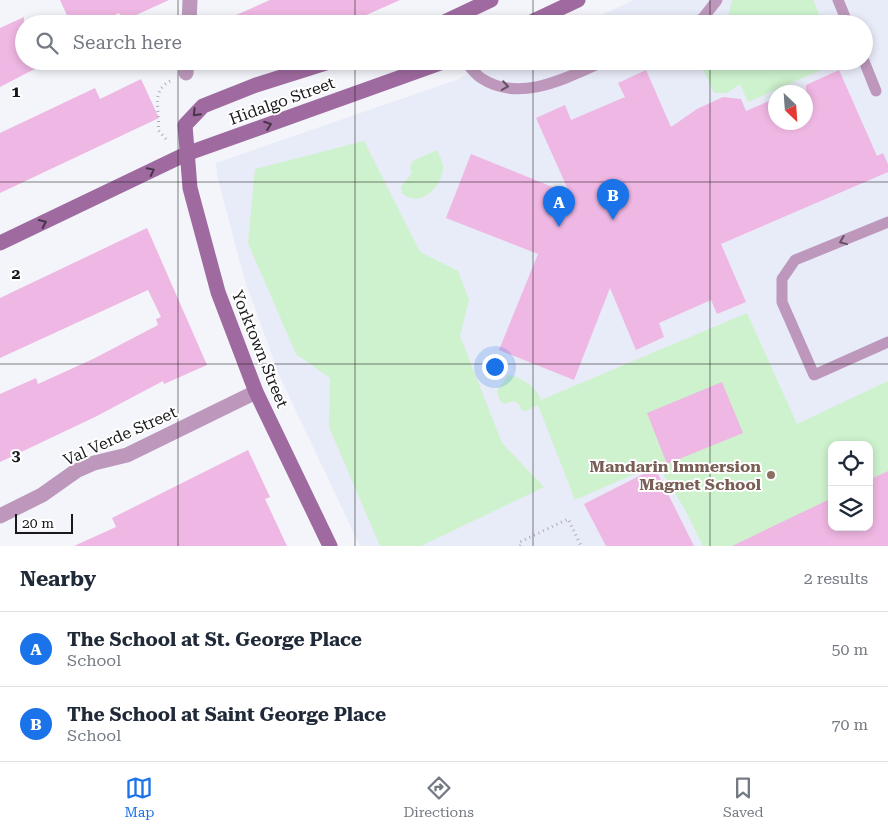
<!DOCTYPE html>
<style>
:root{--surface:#fff;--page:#f6f6f7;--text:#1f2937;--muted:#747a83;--line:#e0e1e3;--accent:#1a73e8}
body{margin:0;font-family:"Roboto Serif",serif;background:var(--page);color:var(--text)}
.controls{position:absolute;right:15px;bottom:15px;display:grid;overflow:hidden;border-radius:10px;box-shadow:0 2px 8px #0003}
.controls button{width:45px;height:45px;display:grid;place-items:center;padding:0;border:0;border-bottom:1px solid var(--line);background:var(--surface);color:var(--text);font:25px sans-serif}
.compass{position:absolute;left:768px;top:85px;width:45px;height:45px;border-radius:50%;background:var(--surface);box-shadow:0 2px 8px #0003;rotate:155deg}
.scale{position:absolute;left:15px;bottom:12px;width:58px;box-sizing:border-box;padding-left:5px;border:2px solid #19191b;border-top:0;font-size:14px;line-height:18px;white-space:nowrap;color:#19191b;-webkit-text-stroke:4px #fff;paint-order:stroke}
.you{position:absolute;left:494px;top:366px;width:18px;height:18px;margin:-12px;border:4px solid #fff;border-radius:50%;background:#1a73e8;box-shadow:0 0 0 8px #1a73e833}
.badge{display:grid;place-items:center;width:32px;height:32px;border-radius:50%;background:var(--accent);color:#fff;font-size:16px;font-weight:700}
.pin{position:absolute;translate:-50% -41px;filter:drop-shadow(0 1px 2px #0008)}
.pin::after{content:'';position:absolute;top:26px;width:18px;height:15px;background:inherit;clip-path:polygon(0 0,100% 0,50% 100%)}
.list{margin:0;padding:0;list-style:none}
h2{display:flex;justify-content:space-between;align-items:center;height:65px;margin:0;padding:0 20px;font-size:21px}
h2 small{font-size:16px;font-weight:400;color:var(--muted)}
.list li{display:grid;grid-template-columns:32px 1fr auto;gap:15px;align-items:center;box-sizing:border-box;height:75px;padding:0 20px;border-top:1px solid var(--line)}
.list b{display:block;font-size:19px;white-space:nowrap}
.list p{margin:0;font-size:16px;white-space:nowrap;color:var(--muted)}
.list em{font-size:16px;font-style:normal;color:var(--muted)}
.icon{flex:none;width:28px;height:28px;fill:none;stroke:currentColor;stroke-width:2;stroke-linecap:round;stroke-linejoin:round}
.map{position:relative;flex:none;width:888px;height:546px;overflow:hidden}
.search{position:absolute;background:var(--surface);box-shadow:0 2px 8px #0003;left:15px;right:15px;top:15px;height:55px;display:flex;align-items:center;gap:12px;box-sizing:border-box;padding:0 18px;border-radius:28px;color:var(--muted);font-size:19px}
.sheet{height:215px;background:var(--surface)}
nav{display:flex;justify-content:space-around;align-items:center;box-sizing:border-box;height:70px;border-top:1px solid var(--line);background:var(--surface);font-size:14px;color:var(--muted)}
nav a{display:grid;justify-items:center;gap:2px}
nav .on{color:var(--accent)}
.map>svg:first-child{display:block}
.built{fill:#e8ebf8;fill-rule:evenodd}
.green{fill:#cef2cd}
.building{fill:#efb7e3}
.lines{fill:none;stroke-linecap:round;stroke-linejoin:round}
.path{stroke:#abadb1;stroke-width:3;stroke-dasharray:1 4;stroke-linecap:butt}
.lane{stroke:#bd98bc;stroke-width:11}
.street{stroke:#bd98bc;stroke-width:15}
.secondary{stroke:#9f6a9f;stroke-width:15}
.oneway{stroke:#635263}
.oneway2{stroke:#483549}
.grid{fill:none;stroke:#19191b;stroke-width:1;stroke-opacity:0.55}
.education-dot{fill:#8d6e63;stroke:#fff;stroke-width:2}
.labels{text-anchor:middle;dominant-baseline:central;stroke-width:4;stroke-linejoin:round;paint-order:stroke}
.street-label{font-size:16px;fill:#19191b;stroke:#fff}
.education-label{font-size:16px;font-weight:bold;fill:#785e54;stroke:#fff;text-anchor:end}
.grid-label{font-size:16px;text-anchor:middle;font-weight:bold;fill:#19191b;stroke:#fff;stroke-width:4;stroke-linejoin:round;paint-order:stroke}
</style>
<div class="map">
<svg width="888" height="546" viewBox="0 0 888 546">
<rect width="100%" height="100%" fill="#f3f5fa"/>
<!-- built -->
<path class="built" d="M634 0H888V546H360L280 377 244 278 217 175 216 163 456 80 498 61H864V24H581ZM776 92H806V122H776ZM832 445H869V527H832Z"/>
<!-- green -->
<g class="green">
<path d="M732 0H813L823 24H726Z"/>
<path d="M699 61H838L839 62 748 102 740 84 727 93H714Z"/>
<path d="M364 141 420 252 458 271 469 300 460 336 502 443 544 487 421 546H380L329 427 330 378 296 354 248 243 255 169Z"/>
<path d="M437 150C439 156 444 163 443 169 441 188 419 209 402 193L401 187 412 173 410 167 413 161Z"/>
<path d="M747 313 797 424 888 381V471L869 480V445H832V498L750 546H703L684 508 657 464 575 500 538 405 526 411 521 410 519 404 514 401 504 404 500 401 497 391 508 375C521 376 537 388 541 400Z"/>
</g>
<!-- building -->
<g class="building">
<path d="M60 0H169L123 21 119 13 95 24H71Z"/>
<path d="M270 0H400L346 24H216Z"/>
<path d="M24 17V61H50L0 87V28Z"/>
<path d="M646 70 671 127 697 109 723 97 741 99 746 111 776 98V122H806V85L839 70 877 156 883 153 888 164V172L721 244 746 302 717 314 711 300 659 323 664 337 636 350 610 288 574 380 499 350 538 254 446 218 471 154 570 194 536 118 565 105 571 120 625 97 618 83Z"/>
<path d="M141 79 159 118 0 193V133L95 88 100 99Z"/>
<path d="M147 228 207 365 164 384 163 381 95 417 0 462V394L36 378 38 384 93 359 158 325 156 319 161 317 148 290 0 358V298Z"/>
<path d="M722 382 743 433 667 464 647 413Z"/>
<path d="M248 450 270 497 265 499 287 546H74L116 527 112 518Z"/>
<path d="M655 468 694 546H606L584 504Z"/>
<path d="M888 471V546H732L832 498V527H869V480Z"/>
</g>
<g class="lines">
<!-- path -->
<g class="path">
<path d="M166 139 158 130C161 109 149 91 172 80"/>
<path d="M520 546 521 545 520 542 568 519 581 546"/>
</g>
<!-- lane -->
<g class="lane">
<path d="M838 0 848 24"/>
<path d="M692 24 703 18 717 0"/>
<path d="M465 61C470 67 475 74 481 78 520 104 568 77 605 61"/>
<path d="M864 61 876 91"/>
<path d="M888 222 795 260 782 279V302L814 375 888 342"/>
</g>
<!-- street -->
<g class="street">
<path d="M189 24 190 0"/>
<path d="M186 73 187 61"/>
<path d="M0 516 42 495 76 471 94 463 127 455 256 392"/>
</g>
<!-- secondary -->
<g class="secondary">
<path d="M440 24 491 0"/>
<path d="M527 24 578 0"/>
<path d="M0 243 186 154 446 61"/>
<path d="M330 546 256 392 218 292 190 188 185 125 203 106 256 85 332 61"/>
</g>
</g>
<!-- one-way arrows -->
<defs><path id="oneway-chevron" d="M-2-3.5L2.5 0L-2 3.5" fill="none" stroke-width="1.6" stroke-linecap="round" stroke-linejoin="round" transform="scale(1.25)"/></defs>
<g class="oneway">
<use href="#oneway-chevron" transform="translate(505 86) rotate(8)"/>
<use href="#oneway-chevron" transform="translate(843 241) rotate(158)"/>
</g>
<g class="oneway2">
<use href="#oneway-chevron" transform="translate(196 113) rotate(135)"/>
<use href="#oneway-chevron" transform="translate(268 125) rotate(-20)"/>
<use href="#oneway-chevron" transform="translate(151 171) rotate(-26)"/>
<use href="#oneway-chevron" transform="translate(43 223) rotate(-25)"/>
</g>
<!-- grid -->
<path class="grid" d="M178 0V24M355 0V24M533 0V24M710 0V24M178 61V546M355 61V546M533 61V546M710 61V546M0 182H888M0 364H888"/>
<!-- markers -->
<circle class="education-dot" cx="771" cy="475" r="5"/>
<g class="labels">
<!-- street labels -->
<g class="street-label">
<text transform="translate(282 101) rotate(-20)">Hidalgo Street</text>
<text transform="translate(260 349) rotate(68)">Yorktown Street</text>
<text transform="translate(120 436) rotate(-24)">Val Verde Street</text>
</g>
<!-- education labels -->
<g class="education-label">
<text x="761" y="466">Mandarin Immersion<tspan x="761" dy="18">Magnet School</tspan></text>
</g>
</g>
<g class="grid-label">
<text x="16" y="97">1</text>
<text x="16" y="279">2</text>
<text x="16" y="461">3</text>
</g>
</svg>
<div class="controls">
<button><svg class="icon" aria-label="locate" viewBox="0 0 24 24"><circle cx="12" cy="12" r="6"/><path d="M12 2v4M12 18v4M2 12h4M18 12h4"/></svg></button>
<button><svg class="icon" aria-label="layers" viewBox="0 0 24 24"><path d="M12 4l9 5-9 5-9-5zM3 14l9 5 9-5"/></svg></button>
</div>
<svg class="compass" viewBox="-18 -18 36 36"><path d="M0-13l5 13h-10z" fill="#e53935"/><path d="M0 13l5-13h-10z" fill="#747a83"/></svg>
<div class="scale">20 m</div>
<div class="you"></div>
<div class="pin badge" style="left:559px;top:227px">A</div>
<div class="pin badge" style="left:613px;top:220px">B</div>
<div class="search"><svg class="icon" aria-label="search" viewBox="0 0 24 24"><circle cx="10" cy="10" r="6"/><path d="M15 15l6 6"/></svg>Search here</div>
</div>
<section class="sheet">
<h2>Nearby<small>2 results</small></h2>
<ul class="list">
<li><span class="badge">A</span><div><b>The School at St. George Place</b><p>School</p></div><em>50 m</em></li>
<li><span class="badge">B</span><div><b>The School at Saint George Place</b><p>School</p></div><em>70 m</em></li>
</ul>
</section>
<nav>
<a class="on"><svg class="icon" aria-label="map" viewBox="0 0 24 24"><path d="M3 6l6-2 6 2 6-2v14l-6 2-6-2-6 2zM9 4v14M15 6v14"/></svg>Map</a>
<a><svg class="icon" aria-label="directions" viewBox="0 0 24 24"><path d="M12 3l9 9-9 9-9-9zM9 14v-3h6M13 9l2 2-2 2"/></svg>Directions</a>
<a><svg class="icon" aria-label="saved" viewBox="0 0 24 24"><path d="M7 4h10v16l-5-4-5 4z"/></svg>Saved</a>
</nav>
